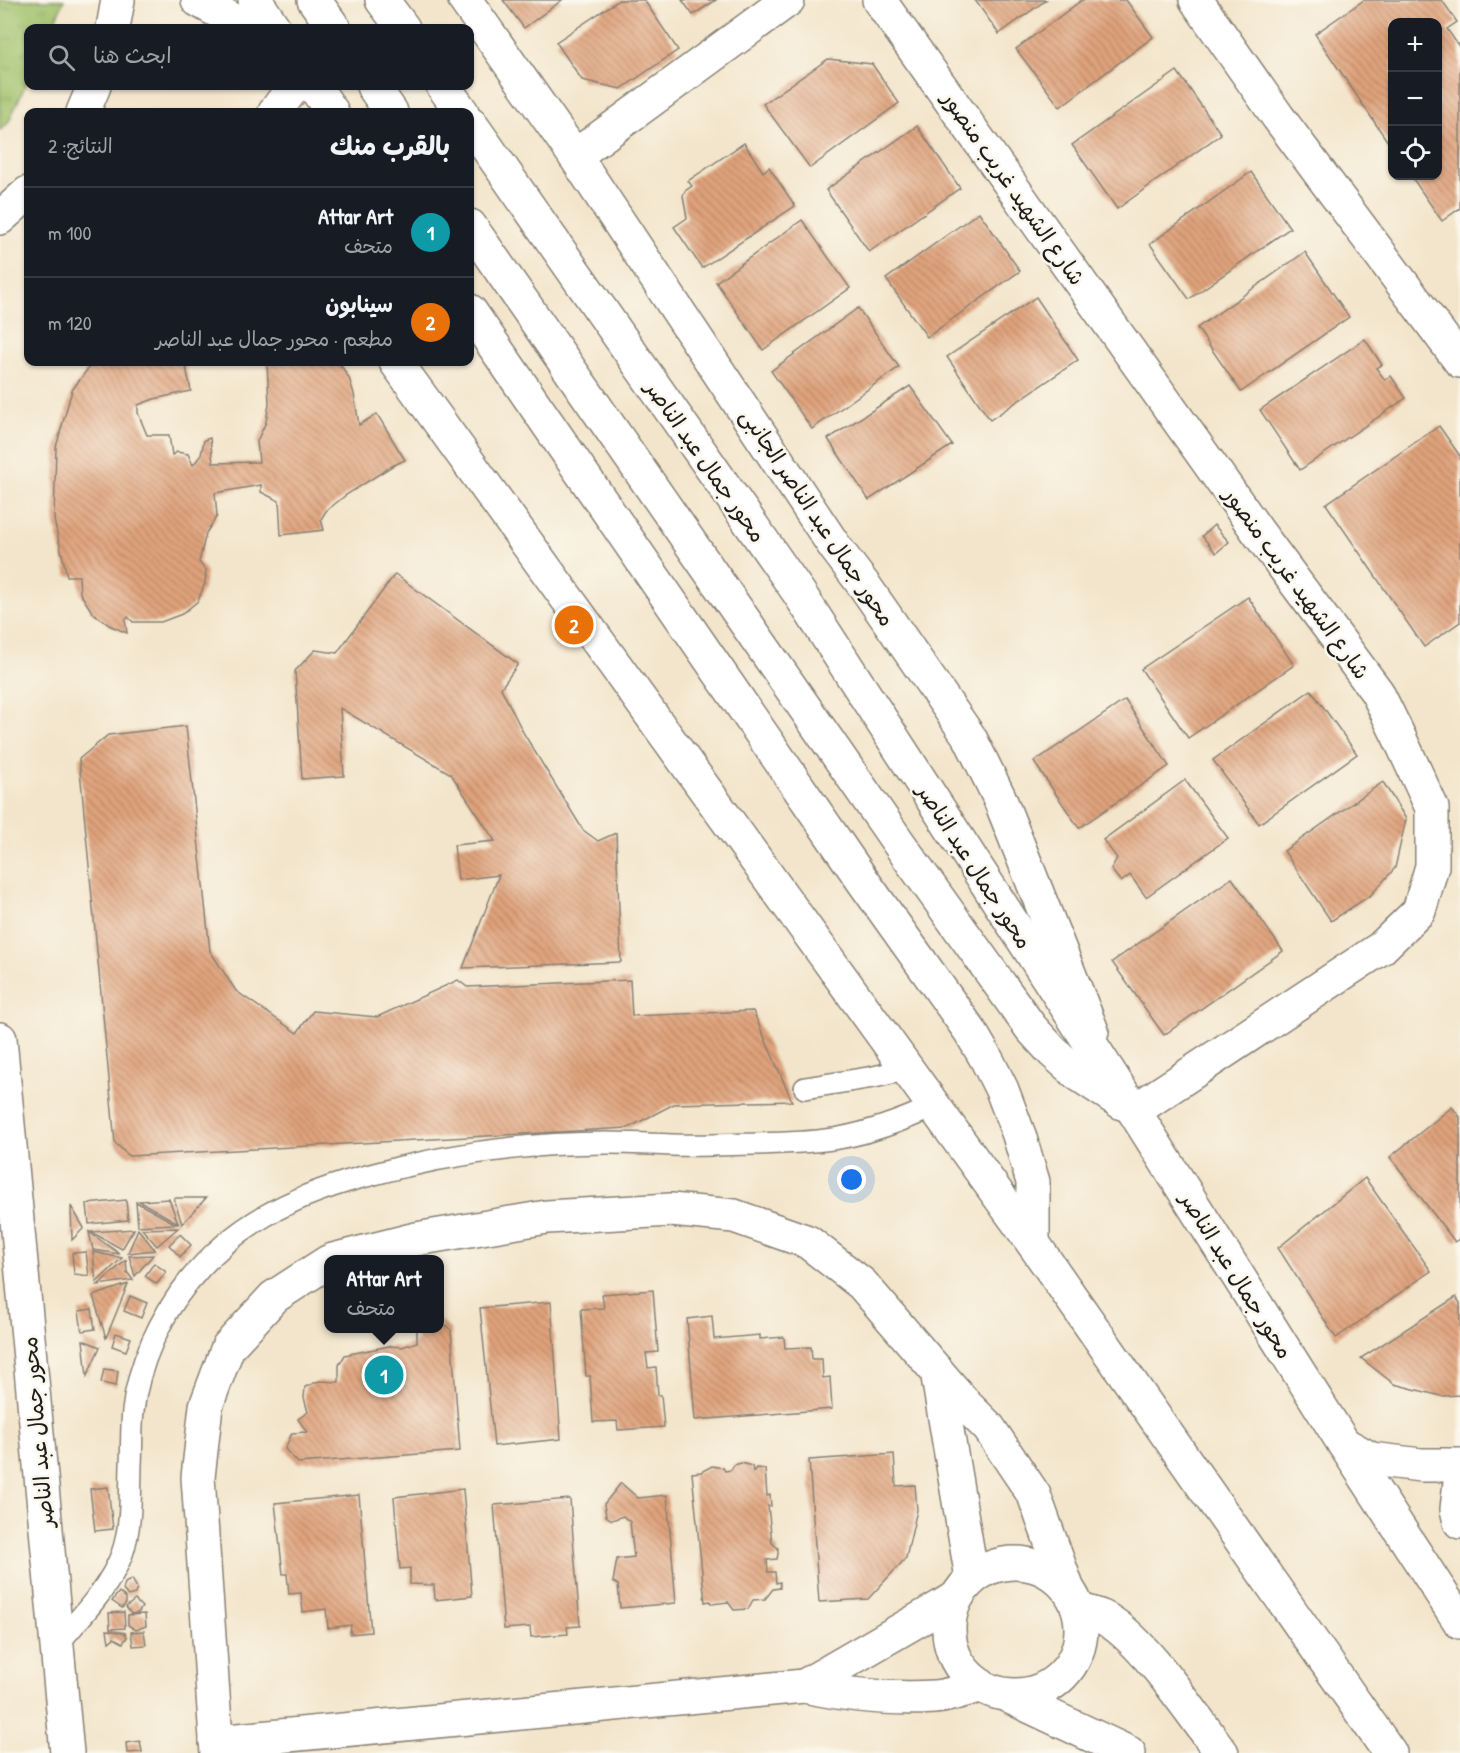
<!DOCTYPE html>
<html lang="ar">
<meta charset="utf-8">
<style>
:root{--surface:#171b24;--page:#20242c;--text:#f1f3f6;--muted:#9ea1a6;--line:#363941;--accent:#0b8043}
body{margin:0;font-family:"Patrick Hand","Playpen Sans Arabic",sans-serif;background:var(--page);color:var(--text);direction:rtl}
.controls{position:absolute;right:18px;top:18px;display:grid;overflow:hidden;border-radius:12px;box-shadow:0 2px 4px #0004}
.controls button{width:54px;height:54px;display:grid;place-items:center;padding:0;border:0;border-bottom:2px solid var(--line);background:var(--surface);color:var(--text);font:30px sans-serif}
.you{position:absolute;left:852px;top:1180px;width:21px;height:21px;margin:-15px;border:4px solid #fff;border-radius:50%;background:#1a73e8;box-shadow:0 0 0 9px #1a73e833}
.badge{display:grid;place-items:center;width:39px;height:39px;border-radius:50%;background:var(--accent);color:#fff;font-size:20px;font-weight:700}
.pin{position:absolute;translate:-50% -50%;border:3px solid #fff;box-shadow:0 2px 6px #0006}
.popup{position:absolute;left:324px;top:1255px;width:120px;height:78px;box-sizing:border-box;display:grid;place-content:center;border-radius:12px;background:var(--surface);filter:drop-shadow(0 2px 4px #0005);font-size:20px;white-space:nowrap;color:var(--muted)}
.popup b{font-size:22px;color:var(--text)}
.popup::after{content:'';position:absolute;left:50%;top:100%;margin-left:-12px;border:12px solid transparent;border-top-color:var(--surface)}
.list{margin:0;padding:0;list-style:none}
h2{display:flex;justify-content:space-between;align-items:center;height:78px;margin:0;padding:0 24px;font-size:26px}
h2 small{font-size:20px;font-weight:400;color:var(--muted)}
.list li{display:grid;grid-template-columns:39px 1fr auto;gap:18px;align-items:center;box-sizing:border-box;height:90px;padding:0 24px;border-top:2px solid var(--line)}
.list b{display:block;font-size:22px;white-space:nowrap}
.list p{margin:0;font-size:20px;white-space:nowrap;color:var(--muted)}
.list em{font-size:20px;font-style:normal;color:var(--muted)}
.icon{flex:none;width:33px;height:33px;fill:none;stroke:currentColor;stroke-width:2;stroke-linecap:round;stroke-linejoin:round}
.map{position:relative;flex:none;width:1460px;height:1753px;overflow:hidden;direction:ltr}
.search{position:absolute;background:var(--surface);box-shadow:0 2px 4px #0004;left:24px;top:24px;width:450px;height:66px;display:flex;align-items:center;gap:15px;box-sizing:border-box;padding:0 21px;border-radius:12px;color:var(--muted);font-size:22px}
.panel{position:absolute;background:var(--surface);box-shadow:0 2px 4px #0004;left:24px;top:108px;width:450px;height:258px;border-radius:12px;direction:rtl}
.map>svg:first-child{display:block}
.grass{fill:url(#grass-tufts);stroke:#5e6e43;stroke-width:1.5}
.building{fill:url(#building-back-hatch)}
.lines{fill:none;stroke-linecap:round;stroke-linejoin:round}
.service-casing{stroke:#888074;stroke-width:24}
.minor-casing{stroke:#888074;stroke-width:36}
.secondary-casing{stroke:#888074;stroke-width:36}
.primary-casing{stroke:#888074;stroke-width:36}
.service{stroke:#fff;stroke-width:21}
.minor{stroke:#fff;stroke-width:33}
.secondary{stroke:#fff;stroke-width:33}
.primary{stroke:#fff;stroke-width:33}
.labels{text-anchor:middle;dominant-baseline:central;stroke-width:5;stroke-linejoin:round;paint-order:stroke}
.street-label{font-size:22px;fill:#1c1c1c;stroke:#fbf7ec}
</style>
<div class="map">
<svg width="1460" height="1753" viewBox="0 0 1460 1753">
<defs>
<pattern id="grass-tufts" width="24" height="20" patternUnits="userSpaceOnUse" patternTransform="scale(1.5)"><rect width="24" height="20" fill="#a0c16a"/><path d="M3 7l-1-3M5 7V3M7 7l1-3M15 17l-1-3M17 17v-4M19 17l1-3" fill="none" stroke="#89a55b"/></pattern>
<pattern id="building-back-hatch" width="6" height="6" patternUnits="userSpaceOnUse" patternTransform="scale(1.5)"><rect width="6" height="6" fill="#e0a37c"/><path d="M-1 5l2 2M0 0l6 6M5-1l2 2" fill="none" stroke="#b58465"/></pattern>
</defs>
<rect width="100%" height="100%" fill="#fbf7ec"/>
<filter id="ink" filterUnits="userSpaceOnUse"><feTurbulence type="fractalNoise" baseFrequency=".0167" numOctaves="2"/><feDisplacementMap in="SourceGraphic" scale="12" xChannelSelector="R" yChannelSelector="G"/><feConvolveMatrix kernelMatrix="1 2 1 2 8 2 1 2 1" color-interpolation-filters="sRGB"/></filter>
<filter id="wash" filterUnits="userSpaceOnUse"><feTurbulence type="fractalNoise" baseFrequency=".008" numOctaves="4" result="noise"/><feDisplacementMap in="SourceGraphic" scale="24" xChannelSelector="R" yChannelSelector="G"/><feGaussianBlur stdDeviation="1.35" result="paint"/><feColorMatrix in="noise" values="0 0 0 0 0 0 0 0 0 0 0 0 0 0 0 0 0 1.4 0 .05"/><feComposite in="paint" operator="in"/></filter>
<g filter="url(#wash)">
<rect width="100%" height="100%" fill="#f3e5cb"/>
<!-- grass -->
<path class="grass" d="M0 0H64L52 28H28V79L8 123 0 130Z"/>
<g id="blocks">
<!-- building -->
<g class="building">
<path d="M503 0H562L524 28Z"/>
<path d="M619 0H644L678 50 621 89 582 80 556 42Z"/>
<path d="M682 0H716L693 15Z"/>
<path d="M975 0H1046L999 34Z"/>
<path d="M1082 0H1126L1153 37 1060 107 1016 49Z"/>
<path d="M1364 0H1442L1457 22 1447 29 1460 48V208L1442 221 1411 176H1438V22H1392V148L1315 34Z"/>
<path d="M828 59 872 64 899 103 810 168 763 104Z"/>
<path d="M1177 71 1221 134 1117 209 1072 145Z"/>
<path d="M917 126 960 188 869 252 826 190Z"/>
<path d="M744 143 763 172 769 167 795 206 702 268 674 227 687 218 683 196 685 191 692 186 688 181Z"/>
<path d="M1251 172 1290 228 1189 299 1150 244Z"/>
<path d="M979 212 1020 271 927 337 886 279Z"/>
<path d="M802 220 850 288 763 350 716 282Z"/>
<path d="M1305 252 1349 317 1241 392 1197 328Z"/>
<path d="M1036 297 1078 360 990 420 947 357Z"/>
<path d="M858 308 899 367 812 429 771 371Z"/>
<path d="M1365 339 1382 365 1376 368 1385 380 1391 376 1406 398 1300 470 1260 410Z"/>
<path d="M93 362H185L191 391 154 399 138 405V413L147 435H169L172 455 177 452 188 454 193 465 201 455 204 440 210 438 213 463 259 462 257 441 266 422 269 404 267 362H339L349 378 354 394 359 425 377 414 405 460 392 466 346 495 326 511 321 519 324 530 281 535 279 501 261 492V485L215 493 217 516 206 533 199 562 206 570 205 583 198 601 182 614 161 622H133L128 617 125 620 127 633 109 625 92 612 80 593 79 576H67L54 520 56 447 72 390Z"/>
<path d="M910 386 952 445 869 500 828 439Z"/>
<path d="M1439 426 1460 456V622L1424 647 1326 504Z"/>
<path d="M1214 525 1229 542 1216 553 1202 536Z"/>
<path d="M395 574 518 664 501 688 524 734 583 830 598 841 616 833 621 962 463 968 499 875 458 880 454 845 495 841 451 774 340 708 344 776 302 779 295 671 315 650 337 653Z"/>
<path d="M1248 597 1294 665 1188 738 1141 669Z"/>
<path d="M1311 690 1357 754 1259 824 1213 760Z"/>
<path d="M1125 700 1169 766 1079 828 1034 762Z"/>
<path d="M186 726 210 951 236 991 297 1033 313 1011 377 1017 458 980 467 987 630 980 632 1016 753 1011 792 1101 674 1104 628 1128 129 1156 115 1143 79 759 108 735Z"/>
<path d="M1185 780 1228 838 1146 897 1130 875 1121 882 1111 869 1117 858 1103 840Z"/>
<path d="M1383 782 1406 819 1395 868 1371 895 1331 921 1284 851Z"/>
<path d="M1232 878 1283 951 1164 1035 1112 962Z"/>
<path d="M1452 1107 1460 1117V1239L1455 1242 1390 1157Z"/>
<path d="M1365 1178 1431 1271 1336 1338 1278 1248Z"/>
<path d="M174 1198H206L182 1224Z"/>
<path d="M169 1199 178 1223 139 1201Z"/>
<path d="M126 1200 128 1220 89 1224 87 1204Z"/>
<path d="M136 1202 176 1224 138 1226Z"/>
<path d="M71 1206 84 1228 72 1240Z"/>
<path d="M178 1228 157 1246 142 1229Z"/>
<path d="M134 1229 122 1249 91 1232Z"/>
<path d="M138 1229 155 1250 128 1253Z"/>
<path d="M89 1232 120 1254 93 1250Z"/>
<path d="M180 1234 191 1245 180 1257 169 1245Z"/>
<path d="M86 1252 89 1276 74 1274 72 1253Z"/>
<path d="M93 1252 122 1258 96 1283Z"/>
<path d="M153 1255 135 1276 129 1256Z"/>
<path d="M126 1260 127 1272 133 1280 98 1285Z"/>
<path d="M154 1263 166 1272 157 1284 145 1276Z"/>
<path d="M128 1284 106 1338 93 1296Z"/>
<path d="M653 1290 658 1352 646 1353 648 1368 656 1367 658 1395H661L664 1427 618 1430 617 1421 593 1422 590 1376H586L581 1309 604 1308 602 1294Z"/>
<path d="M130 1296 147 1303 141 1318 124 1311Z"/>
<path d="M1456 1297 1460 1303V1395L1441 1396 1394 1384 1361 1358Z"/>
<path d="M551 1302 561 1439 494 1446 480 1308Z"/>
<path d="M92 1309 95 1329 82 1331 79 1311Z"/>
<path d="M712 1316 714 1339 760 1335V1339L784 1337 785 1348 811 1347 812 1359H822L823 1378 830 1377 832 1409 695 1420 687 1319Z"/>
<path d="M440 1320 451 1330 460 1451 298 1463 285 1449 292 1433 307 1432 298 1419 308 1412 304 1398 305 1387 319 1381 339 1382V1365L345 1355 389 1346 402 1347 417 1342V1328H440Z"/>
<path d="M116 1333 131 1338 126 1351 112 1346Z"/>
<path d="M83 1340 100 1347 87 1376Z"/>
<path d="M104 1369 118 1371 116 1386 101 1383Z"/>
<path d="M894 1454 896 1486 915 1485 917 1510 906 1558 868 1599 819 1602 809 1460Z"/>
<path d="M741 1463 752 1466 753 1472 756 1468 765 1469 767 1496 770 1495 771 1506H768L772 1543 778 1548V1554L777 1559 767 1560 768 1572H775L776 1583 780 1582V1588L773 1589 765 1599 753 1600 748 1609 734 1610 728 1602 712 1604 710 1601 705 1602 692 1473 701 1472 712 1466 723 1468 725 1471 731 1470 734 1465Z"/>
<path d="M621 1483 638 1498 667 1495 676 1603 620 1608 618 1585 613 1582 617 1559 634 1557 630 1522 623 1516 612 1520 606 1516 604 1504Z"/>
<path d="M108 1487 113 1529 95 1531 90 1489Z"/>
<path d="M463 1489 472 1596 435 1600 434 1585 410 1584V1568L400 1569 394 1497Z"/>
<path d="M359 1495 371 1632 350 1634 351 1625 328 1628 326 1609 303 1612 301 1593 289 1594 287 1574H283L275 1503Z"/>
<path d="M570 1499 580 1626 567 1627 568 1634 531 1637 530 1627 504 1629 494 1505Z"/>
<path d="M132 1579 137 1588 135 1594 128 1596 123 1590 125 1583Z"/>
<path d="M119 1592 126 1598V1603L122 1608 112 1601Z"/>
<path d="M135 1600 142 1607 138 1613 131 1614 126 1607Z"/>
<path d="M124 1612 125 1628 110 1629 109 1613Z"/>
<path d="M145 1614 146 1626 136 1630 128 1625V1615Z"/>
<path d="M107 1630 125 1633 127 1637 123 1643 114 1638 109 1642Z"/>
<path d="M144 1631 146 1645 133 1646 131 1632Z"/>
<path d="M140 1741 142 1752 127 1753 126 1743Z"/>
</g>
</g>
</g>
<g filter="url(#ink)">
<use href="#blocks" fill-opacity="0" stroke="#888074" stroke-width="1.5"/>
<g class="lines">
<defs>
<g id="service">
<path d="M805 1088 874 1077 908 1069"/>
<path d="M57 1645C80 1617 109 1589 122 1554 132 1526 130 1494 131 1465 132 1447 131 1429 133 1411 138 1365 160 1317 189 1281 234 1225 291 1197 359 1178 440 1155 523 1143 607 1143 628 1143 650 1144 672 1145 700 1146 728 1144 756 1144 784 1143 811 1143 839 1138 873 1132 904 1120 935 1106"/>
</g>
<g id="minor">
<path d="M465 0 575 156 835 547 866 588 970 738 999 797 1092 1031"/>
<path d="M879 0 1258 532 1377 692 1401 741 1432 808V866L1419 911 1381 948 1134 1111"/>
<path d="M1196 0 1278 117 1460 361"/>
<path d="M575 156 788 0"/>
<path d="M333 1260 416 1239 547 1217 671 1210 734 1216 808 1242 862 1284 967 1406 989 1428 1034 1495 1067 1587"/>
<path d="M937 1371 972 1578"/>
<circle cx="1015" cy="1629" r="66"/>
<path d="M1080 1610C1087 1612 1095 1614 1102 1617 1142 1636 1194 1717 1222 1753"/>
<path d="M804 1686 956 1598"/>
<path d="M1010 1697 1129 1753"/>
<path d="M216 1742 804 1686C847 1695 890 1700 934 1697 949 1696 964 1690 979 1686"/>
<path d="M217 1753 198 1477 206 1406 228 1347 274 1297 328 1262"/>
</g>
<g id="secondary">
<path d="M0 1039 67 1753"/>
<path d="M1344 1444 1371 1459 1421 1465H1460"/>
<path d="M1460 1482 1457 1509 1460 1522"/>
</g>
<g id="primary">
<path d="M198 0 242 25 253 28"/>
<path d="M255 0 274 28"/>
<path d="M314 0 334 28"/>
<path d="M382 0 403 28"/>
<path d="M113 28 118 0"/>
<path d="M314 86 332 112"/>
<path d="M373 86 391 112"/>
<path d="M443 86 462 112"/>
<path d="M83 112 94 86"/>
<path d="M275 112 294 86"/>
<path d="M470 123 799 593 1134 1111 1344 1444 1460 1622"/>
<path d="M0 218 28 193"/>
<path d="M470 226 905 852 1031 1028 1053 1052 1078 1074 1122 1103"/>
<path d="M470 311 863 881 970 1031 987 1060 1002 1090 1019 1135 1033 1182V1243"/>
<path d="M396 362 1033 1243 1390 1753"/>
</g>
</defs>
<!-- service casing -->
<use href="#service" class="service-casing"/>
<!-- minor casing -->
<use href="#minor" class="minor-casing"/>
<!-- secondary casing -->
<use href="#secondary" class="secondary-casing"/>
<!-- primary casing -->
<use href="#primary" class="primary-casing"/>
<!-- service -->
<use href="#service" class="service"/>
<!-- minor -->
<use href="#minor" class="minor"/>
<!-- secondary -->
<use href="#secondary" class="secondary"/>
<!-- primary -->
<use href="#primary" class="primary"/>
</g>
</g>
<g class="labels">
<!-- street labels -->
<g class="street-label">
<text transform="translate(1014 188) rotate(55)">شارع الشهيد غريب منصور</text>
<text transform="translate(706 461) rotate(55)">محور جمال عبد الناصر</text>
<text transform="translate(818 517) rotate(56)">محور جمال عبد الناصر الجانبى</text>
<text transform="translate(1297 583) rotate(54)">شارع الشهيد غريب منصور</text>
<text transform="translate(975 866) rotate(57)">محور جمال عبد الناصر</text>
<text transform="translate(1237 1275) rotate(58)">محور جمال عبد الناصر</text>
<text transform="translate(37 1432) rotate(-95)">محور جمال عبد الناصر</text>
</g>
</g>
</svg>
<div class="controls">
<button>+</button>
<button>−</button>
<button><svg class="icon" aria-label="locate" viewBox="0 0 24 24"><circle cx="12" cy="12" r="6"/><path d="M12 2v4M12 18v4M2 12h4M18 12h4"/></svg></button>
</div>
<div class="you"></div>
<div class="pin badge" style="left:384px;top:1375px;background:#0f9aa8">1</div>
<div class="popup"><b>Attar Art</b>متحف</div>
<div class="pin badge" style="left:574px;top:625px;background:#e8710a">2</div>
<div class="search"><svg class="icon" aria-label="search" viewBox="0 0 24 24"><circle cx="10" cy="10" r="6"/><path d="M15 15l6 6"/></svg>ابحث هنا</div>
<section class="panel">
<h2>بالقرب منك<small>النتائج: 2</small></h2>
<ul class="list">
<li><span class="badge" style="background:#0f9aa8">1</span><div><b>Attar Art</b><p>متحف</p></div><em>100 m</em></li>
<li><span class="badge" style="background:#e8710a">2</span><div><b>سينابون</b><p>مطعم · محور جمال عبد الناصر</p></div><em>120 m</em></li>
</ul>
</section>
</div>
